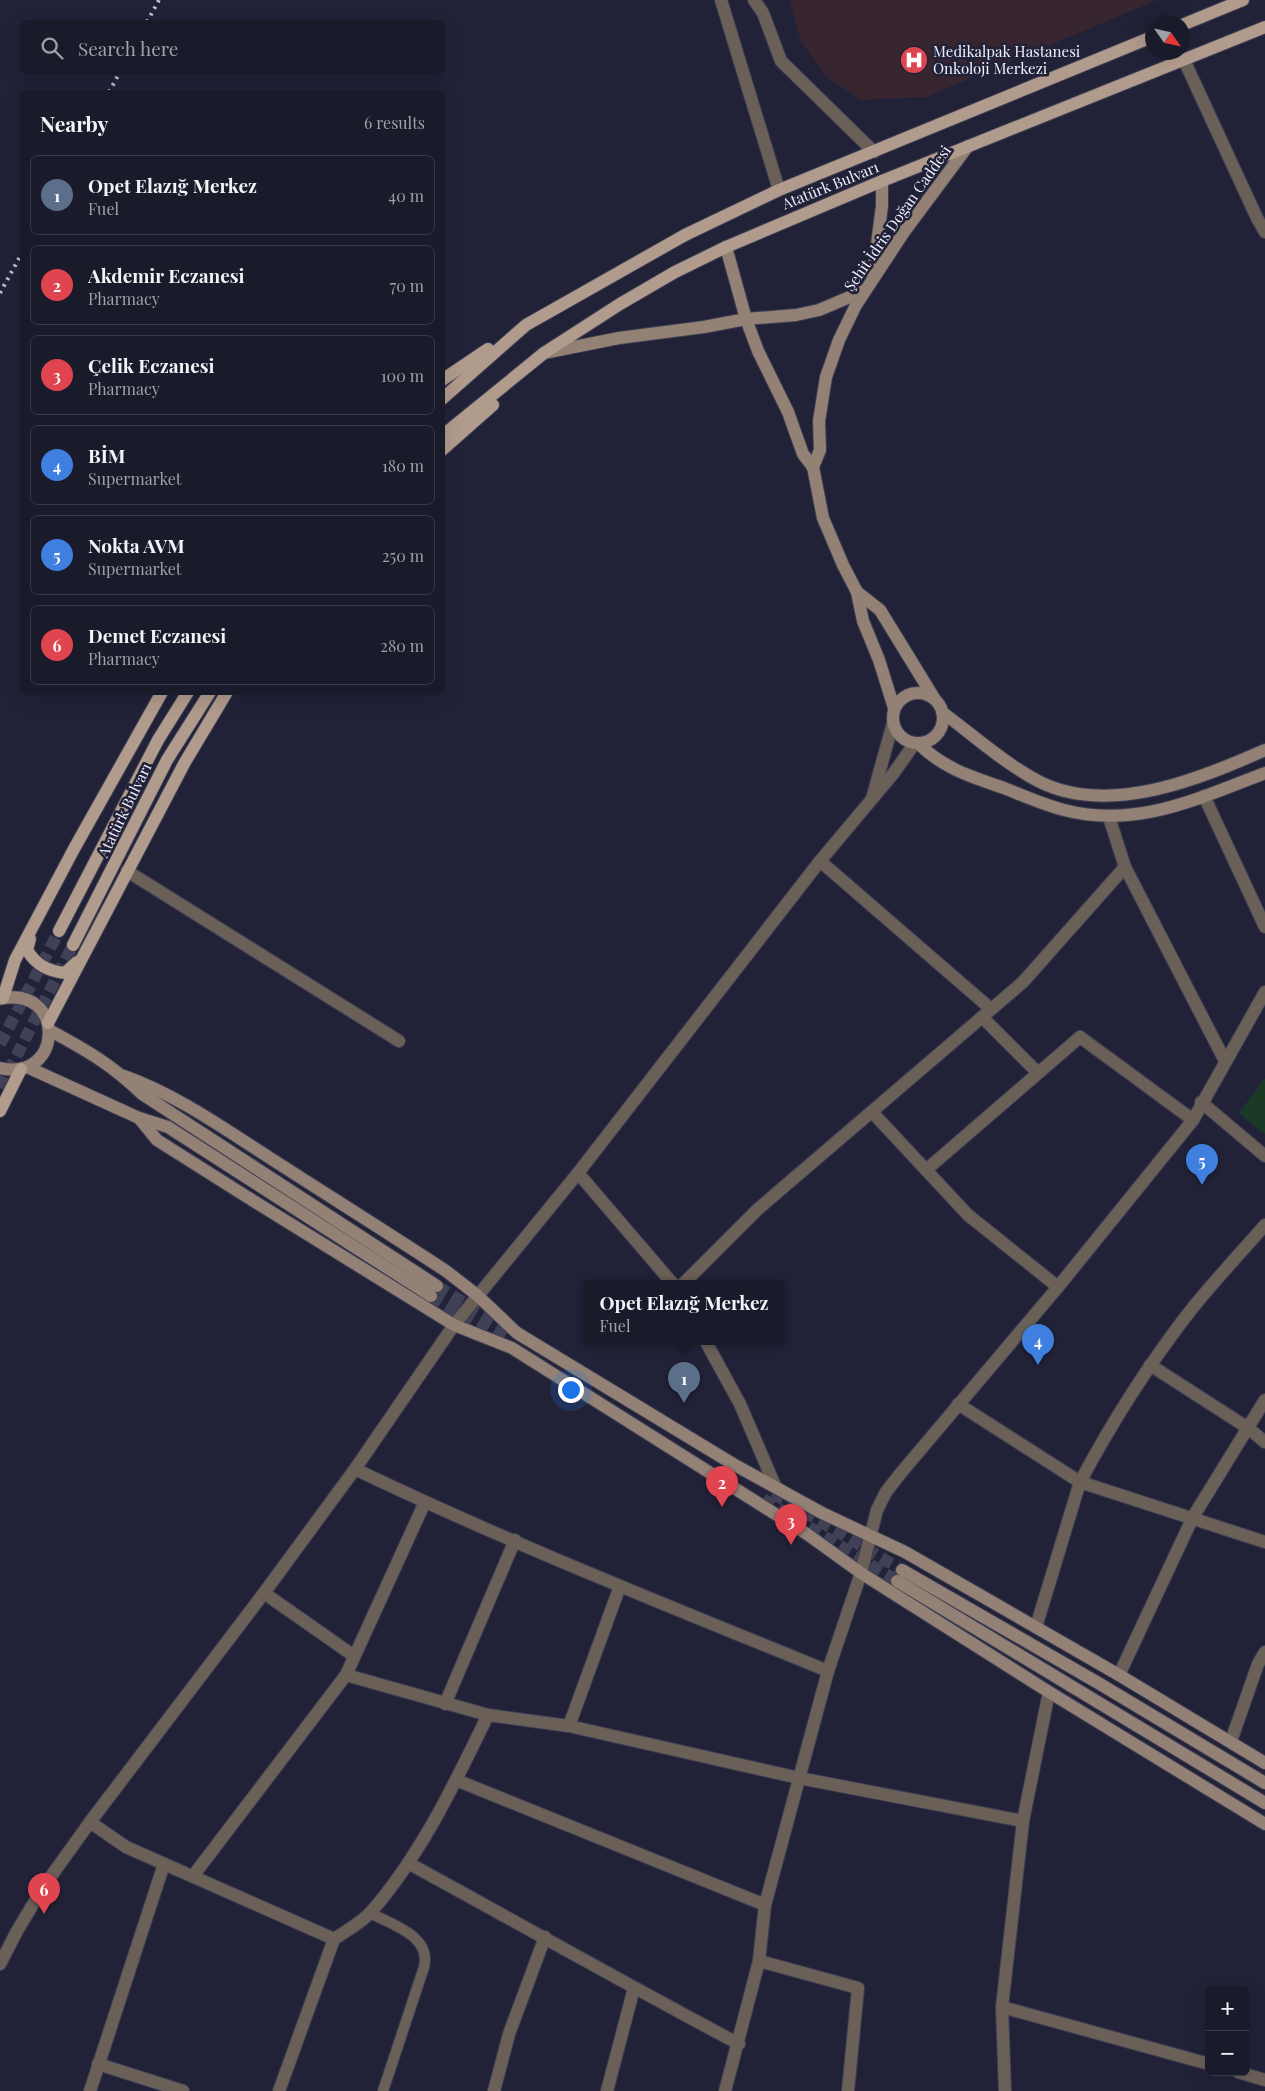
<!DOCTYPE html>
<meta charset="utf-8">
<style>
:root{--surface:#191a2a;--page:#262736;--text:#f1f3f6;--muted:#9fa1a8;--line:#373847;--accent:#7c3aed}
body{margin:0;font-family:"Playfair Display",serif;background:var(--page);color:var(--text)}
.controls{position:absolute;right:15px;bottom:15px;display:grid;overflow:hidden;border-radius:8px;box-shadow:0 5px 20px #0002}
.controls button{width:45px;height:45px;display:grid;place-items:center;padding:0;border:0;border-bottom:1px solid var(--line);background:var(--surface);color:var(--text);font:25px sans-serif}
.compass{position:absolute;left:1145px;top:15px;width:45px;height:45px;border-radius:50%;background:var(--surface);box-shadow:0 5px 20px #0002;rotate:124deg}
.you{position:absolute;left:570px;top:1389px;width:18px;height:18px;margin:-12px;border:4px solid #fff;border-radius:50%;background:#1a73e8;box-shadow:0 0 0 8px #1a73e833}
.badge{display:grid;place-items:center;width:32px;height:32px;border-radius:50%;background:var(--accent);color:#fff;font-size:16px;font-weight:700}
.pin{position:absolute;translate:-50% -41px;filter:drop-shadow(0 1px 2px #0008)}
.pin::after{content:'';position:absolute;top:26px;width:18px;height:15px;background:inherit;clip-path:polygon(0 0,100% 0,50% 100%)}
.popup{position:absolute;left:583px;top:1280px;width:202px;height:65px;box-sizing:border-box;display:grid;place-content:center;border-radius:8px;background:var(--surface);filter:drop-shadow(0 1px 4px #0005);font-size:16px;white-space:nowrap;color:var(--muted)}
.popup b{font-size:19px;color:var(--text)}
.popup::after{content:'';position:absolute;left:50%;top:100%;margin-left:-10px;border:10px solid transparent;border-top-color:var(--surface)}
.list{margin:0;padding:0;list-style:none}
h2{display:flex;justify-content:space-between;align-items:center;height:65px;margin:0;padding:0 20px;font-size:21px}
h2 small{font-size:16px;font-weight:400;color:var(--muted)}
.list li{display:grid;grid-template-columns:32px 1fr auto;gap:15px;align-items:center;box-sizing:border-box;height:80px;margin:0 10px 10px;padding:0 10px;border:1px solid var(--line);border-radius:8px}
.list b{display:block;font-size:19px;white-space:nowrap}
.list p{margin:0;font-size:16px;white-space:nowrap;color:var(--muted)}
.list em{font-size:16px;font-style:normal;color:var(--muted)}
.icon{flex:none;width:28px;height:28px;fill:none;stroke:currentColor;stroke-width:2;stroke-linecap:round;stroke-linejoin:round}
.map{position:relative;flex:none;width:1265px;height:2091px;overflow:hidden}
.search{position:absolute;background:var(--surface);box-shadow:0 5px 20px #0002;left:20px;top:20px;width:425px;height:55px;display:flex;align-items:center;gap:12px;box-sizing:border-box;padding:0 18px;border-radius:8px;color:var(--muted);font-size:19px}
.panel{position:absolute;background:var(--surface);box-shadow:0 5px 20px #0002;left:20px;top:90px;width:425px;height:605px;border-radius:8px}
.map>svg:first-child{display:block}
.medical{fill:#372630}
.green{fill:#1a3a26}
.lines{fill:none;stroke-linecap:round;stroke-linejoin:round}
.secondary-tunnel{stroke:#404156;stroke-width:12;stroke-dasharray:12 6;stroke-linecap:butt}
.primary-tunnel{stroke:#404156;stroke-width:12;stroke-dasharray:12 6;stroke-linecap:butt}
.lane-casing{stroke:#3e3f54;stroke-width:12}
.street-casing{stroke:#3e3f54;stroke-width:14}
.secondary-casing{stroke:#3e3f54;stroke-width:14}
.primary-casing{stroke:#3e3f54;stroke-width:14}
.lane{stroke:#6b6058;stroke-width:10}
.street{stroke:#6b6058;stroke-width:12}
.secondary{stroke:#938175;stroke-width:12}
.primary{stroke:#b19b8c;stroke-width:12}
.rail{stroke:#bcbdcd;stroke-width:4;stroke-dasharray:2.5 5;stroke-linecap:butt}
.labels{text-anchor:middle;dominant-baseline:central;stroke-width:5;stroke-linejoin:round;paint-order:stroke}
.poi-label{font-size:15px;fill:#eff0ff;stroke:#212238;text-anchor:start}
.street-label{font-size:15px;fill:#eff0ff;stroke:#212238}
</style>
<div class="map">
<svg width="1265" height="2091" viewBox="0 0 1265 2091">
<rect width="100%" height="100%" fill="#212238"/>
<!-- medical -->
<path class="medical" d="M790 0H1157L926 97 861 100 828 78 801 42Z"/>
<!-- green -->
<path class="green" d="M1265 1078V1134L1239 1113Z"/>
<g class="lines">
<!-- secondary-tunnel -->
<g class="secondary-tunnel">
<path d="M437 1286 511 1332"/>
<path d="M431 1296 505 1342"/>
<path d="M773 1493 902 1570"/>
<path d="M763 1499 897 1581"/>
</g>
<!-- primary-tunnel -->
<g class="primary-tunnel">
<path d="M0 1044 59 931"/>
<path d="M0 1088 73 945"/>
</g>
<defs>
<path id="lane" d="M370 1913C391 1924 432 1936 424 1967L383 2091"/>
<g id="street">
<path d="M721 0 779 190"/>
<path d="M754 0 763 13 781 61 874 152"/>
<path d="M1184 60 1257 218 1265 232"/>
<path d="M873 795 893 723"/>
<path d="M1204 796 1265 927"/>
<path d="M1109 817 1125 867 1225 1061"/>
<path d="M820 861 991 1009"/>
<path d="M127 871 399 1041"/>
<path d="M982 1017 1038 1073"/>
<path d="M1201 1102 1265 1156"/>
<path d="M872 1112 968 1215 1058 1287"/>
<path d="M926 1170 1080 1037 1193 1120"/>
<path d="M578 1173 673 1284"/>
<path d="M683 1284 758 1209 1023 982 1125 867"/>
<path d="M706 1342 740 1404 776 1488"/>
<path d="M1150 1365 1248 1428 1265 1442"/>
<path d="M958 1404 1080 1482 1265 1542"/>
<path d="M355 1469C509 1543 669 1606 828 1671"/>
<path d="M264 1593 354 1656"/>
<path d="M1036 1627 1080 1482C1111 1424 1147 1367 1187 1315 1211 1284 1239 1255 1265 1225"/>
<path d="M346 1675 488 1715 569 1726 799 1778 1023 1821"/>
<path d="M1119 1675 1193 1517 1265 1400"/>
<path d="M445 1704 515 1540"/>
<path d="M569 1726 620 1586"/>
<path d="M1231 1741 1258 1664 1265 1652"/>
<path d="M456 1780 765 1905"/>
<path d="M90 1822 126 1847 334 1939 279 2091"/>
<path d="M408 1863C518 1923 628 1985 739 2044"/>
<path d="M193 1876 346 1675 425 1502"/>
<path d="M334 1939C346 1931 361 1923 371 1912 421 1855 455 1783 488 1715"/>
<path d="M759 1961 858 1988 848 2091"/>
<path d="M0 1964 17 1931 44 1886 90 1822 264 1593 355 1469 454 1325 578 1173 820 861 893 774 915 743"/>
<path d="M1002 2007 1209 2064"/>
<path d="M98 2064 183 2091"/>
<path d="M1238 2072 1265 2080"/>
<path d="M90 2091 164 1864"/>
<path d="M494 2091 509 2034 545 1937"/>
<path d="M607 2091 634 1988"/>
<path d="M725 2091 759 1961 765 1905 828 1671 861 1573 877 1510 886 1492 900 1474 1058 1287 1193 1120 1265 992"/>
<path d="M1005 2091 1002 2007 1023 1821 1049 1692"/>
</g>
<g id="secondary">
<path d="M726 247 746 319 758 351 788 412 803 454 813 467"/>
<path d="M873 274 882 206V181"/>
<path d="M544 353 619 338 704 327 746 319 796 315 819 310 864 291"/>
<path d="M857 592 880 610 934 698"/>
<circle cx="918" cy="718" r="25"/>
<path d="M894 708 879 660 863 621 857 592 843 565 823 518 813 467 820 450 819 421 826 377 839 340 856 305 904 232 968 146"/>
<path d="M942 712C973 735 1004 763 1038 781 1108 817 1200 779 1265 750"/>
<path d="M918 743C942 768 972 777 1004 788 1024 796 1044 805 1064 810 1137 829 1199 798 1265 773"/>
<path d="M0 999C66 984 64 1083 0 1068"/>
<path d="M49 1030C86 1050 111 1064 142 1094L437 1286"/>
<path d="M27 1067 139 1118 168 1127 431 1296"/>
<path d="M124 1076C177 1095 223 1128 270 1158 329 1196 388 1233 446 1271L477 1295 517 1333 733 1464 822 1513 905 1552 1119 1675 1265 1763"/>
<path d="M139 1118 157 1140 244 1195 454 1325 512 1348 807 1534 861 1573 1049 1692 1265 1824"/>
<path d="M902 1570 1100 1684 1265 1783"/>
<path d="M897 1581 1265 1803"/>
</g>
<g id="primary">
<path d="M1182 25 1243 0"/>
<path d="M442 380 488 349"/>
<path d="M442 399 526 325 685 235 779 190 1152 37"/>
<path d="M442 436 544 353 620 304 675 272 726 247 882 181 1265 27"/>
<path d="M442 450 493 405"/>
<path d="M59 931 158 740 188 692"/>
<path d="M30 939 27 950C36 965 48 971 65 973L77 962"/>
<path d="M73 945 167 760 210 692"/>
<path d="M3 998 15 960 75 847 162 692"/>
<path d="M48 1023 185 762 227 692"/>
<path d="M0 1111 21 1069"/>
</g>
</defs>
<!-- lane casing -->
<use href="#lane" class="lane-casing"/>
<!-- street casing -->
<use href="#street" class="street-casing"/>
<!-- secondary casing -->
<use href="#secondary" class="secondary-casing"/>
<!-- primary casing -->
<use href="#primary" class="primary-casing"/>
<!-- lane -->
<use href="#lane" class="lane"/>
<!-- street -->
<use href="#street" class="street"/>
<!-- secondary -->
<use href="#secondary" class="secondary"/>
<!-- primary -->
<use href="#primary" class="primary"/>
<!-- rail -->
<g class="rail">
<path d="M147 22 159 0"/>
<path d="M109 92 120 72"/>
<path d="M0 293 22 253"/>
</g>
</g>
<!-- icons -->
<defs>
<symbol id="hospital-disc" viewBox="-11 -11 22 22"><circle r="9.5" fill="#e0444e" stroke="#212238"/><path d="M-5-5h3v3.5h4V-5h3V5h-3V1.5h-4V5h-3Z" fill="#fff"/></symbol>
</defs>
<g fill-rule="evenodd">
<use href="#hospital-disc" x="898" y="44" width="32" height="32"/>
</g>
<g class="labels">
<!-- poi labels -->
<g class="poi-label">
<text x="933" y="51">Medikalpak Hastanesi<tspan x="933" dy="17">Onkoloji Merkezi</tspan></text>
</g>
<!-- street labels -->
<g class="street-label">
<text transform="translate(830 185) rotate(-22)">Atatürk Bulvarı</text>
<text transform="translate(897 218) rotate(-55)">Şehit İdris Doğan Caddesi</text>
<text transform="translate(124 810) rotate(-64)">Atatürk Bulvarı</text>
</g>
</g>
</svg>
<div class="controls">
<button>+</button>
<button>−</button>
</div>
<svg class="compass" viewBox="-18 -18 36 36"><path d="M0-13l5 13h-10z" fill="#e53935"/><path d="M0 13l5-13h-10z" fill="#9fa1a8"/></svg>
<div class="you"></div>
<div class="pin badge" style="left:684px;top:1403px;background:#5c6f8a">1</div>
<div class="popup"><b>Opet Elazığ Merkez</b>Fuel</div>
<div class="pin badge" style="left:722px;top:1507px;background:#e0444e">2</div>
<div class="pin badge" style="left:791px;top:1545px;background:#e0444e">3</div>
<div class="pin badge" style="left:1038px;top:1365px;background:#3f7fe0">4</div>
<div class="pin badge" style="left:1202px;top:1185px;background:#3f7fe0">5</div>
<div class="pin badge" style="left:44px;top:1914px;background:#e0444e">6</div>
<div class="search"><svg class="icon" aria-label="search" viewBox="0 0 24 24"><circle cx="10" cy="10" r="6"/><path d="M15 15l6 6"/></svg>Search here</div>
<section class="panel">
<h2>Nearby<small>6 results</small></h2>
<ul class="list">
<li><span class="badge" style="background:#5c6f8a">1</span><div><b>Opet Elazığ Merkez</b><p>Fuel</p></div><em>40 m</em></li>
<li><span class="badge" style="background:#e0444e">2</span><div><b>Akdemir Eczanesi</b><p>Pharmacy</p></div><em>70 m</em></li>
<li><span class="badge" style="background:#e0444e">3</span><div><b>Çelik Eczanesi</b><p>Pharmacy</p></div><em>100 m</em></li>
<li><span class="badge" style="background:#3f7fe0">4</span><div><b>BİM</b><p>Supermarket</p></div><em>180 m</em></li>
<li><span class="badge" style="background:#3f7fe0">5</span><div><b>Nokta AVM</b><p>Supermarket</p></div><em>250 m</em></li>
<li><span class="badge" style="background:#e0444e">6</span><div><b>Demet Eczanesi</b><p>Pharmacy</p></div><em>280 m</em></li>
</ul>
</section>
</div>
